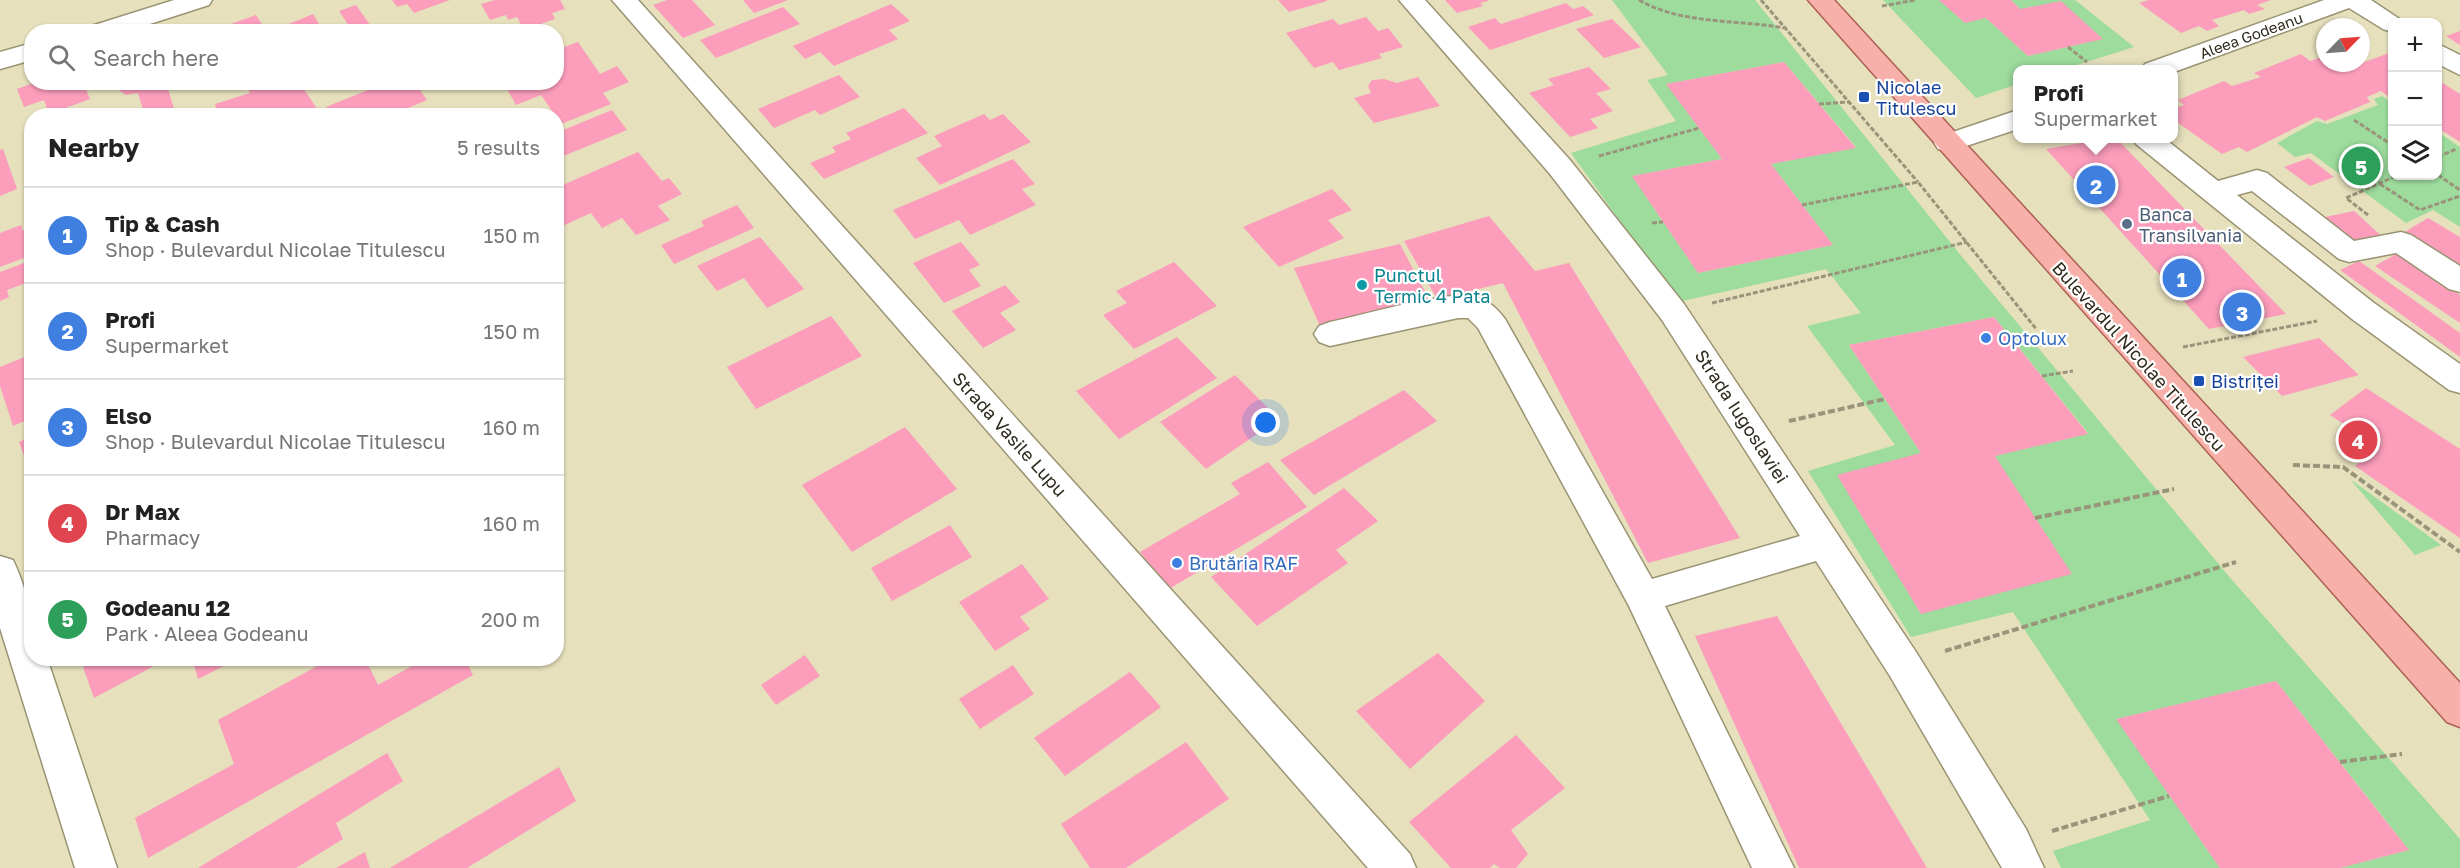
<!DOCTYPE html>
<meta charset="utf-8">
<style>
:root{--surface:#fff;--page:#f2f2f2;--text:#222;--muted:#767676;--line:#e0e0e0;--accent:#7555ce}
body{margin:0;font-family:"Golos Text",sans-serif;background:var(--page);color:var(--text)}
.controls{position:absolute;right:18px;top:18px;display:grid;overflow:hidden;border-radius:12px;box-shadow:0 2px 4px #0004}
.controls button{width:54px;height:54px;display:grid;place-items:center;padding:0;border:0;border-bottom:2px solid var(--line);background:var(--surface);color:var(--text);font:30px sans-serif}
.compass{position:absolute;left:2316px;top:18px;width:54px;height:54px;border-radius:50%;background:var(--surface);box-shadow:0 2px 4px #0004;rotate:65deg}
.you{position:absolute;left:1266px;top:423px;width:21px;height:21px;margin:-15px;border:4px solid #fff;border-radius:50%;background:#1a73e8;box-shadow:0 0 0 9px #1a73e833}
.badge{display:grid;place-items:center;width:39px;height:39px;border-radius:50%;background:var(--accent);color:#fff;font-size:20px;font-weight:700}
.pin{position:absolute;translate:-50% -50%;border:3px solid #fff;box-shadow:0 2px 6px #0006}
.popup{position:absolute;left:2013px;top:65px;width:165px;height:78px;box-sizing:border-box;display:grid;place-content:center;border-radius:12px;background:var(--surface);filter:drop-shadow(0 2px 4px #0005);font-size:20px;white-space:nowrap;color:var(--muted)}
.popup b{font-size:22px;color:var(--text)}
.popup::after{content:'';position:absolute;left:50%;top:100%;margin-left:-12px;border:12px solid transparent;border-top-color:var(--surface)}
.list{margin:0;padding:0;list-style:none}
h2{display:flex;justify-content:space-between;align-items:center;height:78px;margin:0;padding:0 24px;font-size:26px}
h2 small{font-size:20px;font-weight:400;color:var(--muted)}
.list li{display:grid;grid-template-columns:39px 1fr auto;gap:18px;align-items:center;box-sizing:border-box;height:96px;padding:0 24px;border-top:2px solid var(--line)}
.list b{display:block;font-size:22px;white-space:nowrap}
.list p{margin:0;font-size:20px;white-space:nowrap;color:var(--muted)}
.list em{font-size:20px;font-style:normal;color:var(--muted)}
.icon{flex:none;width:33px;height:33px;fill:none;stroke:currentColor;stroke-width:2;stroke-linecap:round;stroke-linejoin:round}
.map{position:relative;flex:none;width:2460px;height:868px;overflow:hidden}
.search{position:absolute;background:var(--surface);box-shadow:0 2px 4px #0004;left:24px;top:24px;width:540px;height:66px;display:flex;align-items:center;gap:15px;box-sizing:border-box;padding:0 21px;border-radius:24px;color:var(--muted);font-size:22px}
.panel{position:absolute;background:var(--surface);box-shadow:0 2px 4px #0004;left:24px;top:108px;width:540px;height:558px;border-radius:24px}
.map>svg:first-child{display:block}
.green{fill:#9ddc9c;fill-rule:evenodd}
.building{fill:#fb9dbb}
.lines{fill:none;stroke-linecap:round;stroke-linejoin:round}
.minor-casing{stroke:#9a9473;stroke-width:3}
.major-casing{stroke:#ad6054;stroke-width:3}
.path-far1{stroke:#99957a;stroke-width:3;stroke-dasharray:5 2;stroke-linecap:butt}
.path{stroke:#99957a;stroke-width:4;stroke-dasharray:7 3;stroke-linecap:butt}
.minor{fill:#fff;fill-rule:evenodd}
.major{fill:#f7b1aa;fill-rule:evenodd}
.transit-dot{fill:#1a4fb4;stroke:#fff;stroke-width:2}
.service-dot{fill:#5c6f8a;stroke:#fff;stroke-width:2}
.culture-dot{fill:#0f9aa8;stroke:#fff;stroke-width:2}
.shop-dot{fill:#3f7fe0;stroke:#fff;stroke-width:2}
.labels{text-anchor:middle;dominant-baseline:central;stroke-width:4.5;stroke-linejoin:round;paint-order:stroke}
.far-street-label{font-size:15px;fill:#2e2b1d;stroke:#fff}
.transit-label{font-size:18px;fill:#164399;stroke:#fff;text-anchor:start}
.service-label{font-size:18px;fill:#4e5e75;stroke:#fff;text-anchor:start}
.culture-label{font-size:18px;fill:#0d838f;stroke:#fff;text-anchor:start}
.shop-label{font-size:18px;fill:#366cbe;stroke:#fff;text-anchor:start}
.street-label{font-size:18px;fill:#2e2b1d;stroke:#fff}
</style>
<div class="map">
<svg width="2460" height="868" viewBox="0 0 2460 868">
<rect width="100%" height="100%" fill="#e6e0bd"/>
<!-- green -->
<g class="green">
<path d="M1612 0H1755L1963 258 2232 580 2460 839V868H2340L2409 850 2276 681 2117 719 2220 868H2061L2053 851 2150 820 2013 612 1911 637 1808 471 1895 445 1807 326 1861 313 1826 269 1678 302 1571 153 1676 121 1647 80 1668 75ZM1784 62 1856 147 1771 164 1833 245 1698 273 1633 176 1722 159 1667 84ZM1994 317 2088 433 1995 456 1921 613 1838 476 1921 453 1849 345Z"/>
<path d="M1883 0H1939L1986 18 2028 56 2102 39 2020 9 2011 0H2075L2134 47 2064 69 2018 70V84L1976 98Z"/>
<path d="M2382 96 2392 103V176H2438V132L2460 147V227L2433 210 2406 223 2311 153 2295 157 2277 143 2317 121 2327 124 2378 105 2374 99Z"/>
<path d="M2350 479 2441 545 2415 555Z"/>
</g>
<!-- building -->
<g class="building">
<path d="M392 0H450L414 13 407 4 397 7Z"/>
<path d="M495 0H560L565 9 552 13 555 19 524 30 517 17 508 20 506 15 490 20 481 4Z"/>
<path d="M667 0H692L715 25 683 38 653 5Z"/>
<path d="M743 0H788L754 13Z"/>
<path d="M1278 0H1327V1L1289 12Z"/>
<path d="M1445 0H1488V1L1480 3 1483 6 1457 13Z"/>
<path d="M1939 0H2011L2020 9 2061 1 2103 39 2028 56 1986 18 1965 23Z"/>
<path d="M2149 0H2271L2257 5 2265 9 2249 14 2244 10 2212 20 2219 26 2207 31 2199 26 2181 33 2139 3Z"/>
<path d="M1566 3 1573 9 1583 6 1594 15 1490 50 1468 27 1495 18 1501 24Z"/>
<path d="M891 4 910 21 889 30 898 39 834 66 820 52 805 59 793 46Z"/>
<path d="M356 5 375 32H353L339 11Z"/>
<path d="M783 7 800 24 716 58 700 40Z"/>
<path d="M313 14 324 32H281L279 28Z"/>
<path d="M256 15 267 32H211V31Z"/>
<path d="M1366 17 1378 31 1388 28 1403 47 1379 54 1382 58 1339 70 1333 62 1314 68 1286 33 1333 19 1339 25Z"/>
<path d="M1612 19 1641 47 1604 58 1576 29Z"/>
<path d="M2460 31V45L2446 36Z"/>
<path d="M578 42 600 74 617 66 629 82 603 93 611 104 561 124 541 95 516 105 503 82H556V50Z"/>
<path d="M2392 52V99L2381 91 2367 97 2370 102 2325 121 2317 117 2247 152 2239 147 2222 154 2174 120V109L2184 105 2178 100 2224 81 2232 86 2261 77 2254 73 2301 54 2310 61 2325 56V63H2340L2348 68Z"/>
<path d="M1784 62 1856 148 1771 164 1833 245 1698 273 1632 176 1722 159 1666 84Z"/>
<path d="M1589 67 1611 89 1596 93 1613 111 1590 119 1598 128 1570 137 1529 93 1554 85 1548 79Z"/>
<path d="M839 75 860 97 820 115 815 110 774 128 758 109Z"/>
<path d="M1418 77 1440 106 1374 123 1354 98 1371 93 1368 86 1372 80 1384 79 1397 83Z"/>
<path d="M2438 80 2460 94V142L2438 128Z"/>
<path d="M36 82H83L90 99 49 114 44 100 24 107 17 89Z"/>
<path d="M128 82H166L174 109 145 116 138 93 126 95 120 91 121 85Z"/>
<path d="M245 82H299L322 116H218L215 104 250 93Z"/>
<path d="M388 82H414L427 100 389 116H331L326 107Z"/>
<path d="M904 108 928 133 824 179 810 163 836 152 832 147 851 139 846 133Z"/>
<path d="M612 110 627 130 556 159V133Z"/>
<path d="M984 114 990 120 1003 114 1031 142 940 185 916 158 942 146 934 136Z"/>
<path d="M2110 138H2116L2286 314 2209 329 2046 149Z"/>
<path d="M3 149 17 189 0 196V150Z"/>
<path d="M638 152 662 181 669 178 682 194 658 206 670 220 636 235 622 218 602 228 591 213 556 229V188Z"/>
<path d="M2309 158 2334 177 2310 186 2284 167Z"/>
<path d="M1013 159 1035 184 1022 189 1036 205 970 235 959 220 915 239 893 210Z"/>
<path d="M1332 189 1352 210 1328 220 1344 238 1279 267 1243 227Z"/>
<path d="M737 205 754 228 674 264 661 245 704 226 701 221Z"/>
<path d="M2354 211 2386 240 2357 245 2325 217Z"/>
<path d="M1489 216 1535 271 1569 263 1740 538 1648 563 1503 283 1437 299 1404 241Z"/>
<path d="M2428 218 2460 237V268L2403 233Z"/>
<path d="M21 225 23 231 32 227V255L0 267V233Z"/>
<path d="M760 237 804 289 767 308 744 278 717 291 697 266Z"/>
<path d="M961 242 980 265 969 270 981 286 944 303 913 263Z"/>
<path d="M1400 244 1431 303 1320 326 1294 268Z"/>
<path d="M2396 254 2460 295V323L2375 266Z"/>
<path d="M32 260V281L7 290 9 297 0 301V272Z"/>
<path d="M2359 261 2460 333V357L2340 270Z"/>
<path d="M1174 262 1217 306 1134 349 1103 315 1127 303 1116 291Z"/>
<path d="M1005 285 1020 302 1000 313 1016 330 983 348 952 311Z"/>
<path d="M831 316 862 356 756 409 727 367Z"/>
<path d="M1994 317 2088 434 1995 456 2072 574 1921 614 1837 475 1921 453 1849 345Z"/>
<path d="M1177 337 1217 378 1119 439 1076 391Z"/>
<path d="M2319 338 2359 375 2282 396 2243 357Z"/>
<path d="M32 354V418L13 426 0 386V367Z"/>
<path d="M1235 375 1279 419 1206 469 1160 422Z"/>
<path d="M2366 388 2460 449V538L2355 466 2378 447 2330 415Z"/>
<path d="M1404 390 1437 421 1314 495 1280 460Z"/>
<path d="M905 427 957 489 852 552 802 485Z"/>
<path d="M32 436V469L29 470 19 442Z"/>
<path d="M1268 462 1307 507 1169 589 1140 552 1240 494 1231 483Z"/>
<path d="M1344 488 1378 521 1336 550 1348 563 1257 626 1211 577Z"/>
<path d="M950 525 972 557 892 601 871 568Z"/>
<path d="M1022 564 1049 599 1020 617 1030 629 995 651 959 602Z"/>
<path d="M1777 616 1927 868H1799L1695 636Z"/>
<path d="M1438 653 1485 701 1410 769 1356 711Z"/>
<path d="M805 655 820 676 776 705 761 685Z"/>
<path d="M99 658H169L94 698 83 667Z"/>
<path d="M192 658H240L198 679Z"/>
<path d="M332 658H365L378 685 426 658H465L473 675 148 858 135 818 234 764 218 720Z"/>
<path d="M1013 665 1034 694 980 729 959 699Z"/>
<path d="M1130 672 1161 707 1065 776 1034 738Z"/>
<path d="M2276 681 2385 820 2409 850 2340 868H2220L2116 719Z"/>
<path d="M1516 735 1565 788 1511 830 1528 854 1516 868H1500L1494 864 1490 868H1451L1409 822Z"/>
<path d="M1186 742 1229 799 1126 868H1090L1061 824Z"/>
<path d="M387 753 403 781 336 823 343 839 296 868H198Z"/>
<path d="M559 767 576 801 467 868H390Z"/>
<path d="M365 852 370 868H336Z"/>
</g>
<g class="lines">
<defs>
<g id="minor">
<path d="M174 0H212L209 5 125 32H85L88 27Z"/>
<path d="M612 0H638L1410 854 1416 868H1368Z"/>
<path d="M1399 0H1425L1570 160 1684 304 1916 652 2026 829 2044 868H2002L1890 676 1816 561 1665 606 1794 868H1752L1629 606 1478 328 1468 318H1458L1330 346 1319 342 1314 334 1319 326 1330 322C1359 316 1447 291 1472 296 1487 299 1496 307 1505 319L1652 579 1800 536 1662 320 1550 174Z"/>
<path d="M2324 0H2371L2404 22H2392V32L2383 29 2349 8 2174 72V70H2141L2145 64Z"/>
<path d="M32 43V60L0 69V52Z"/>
<path d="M2438 44 2460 55V75L2438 64Z"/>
<path d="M2018 110V129L1948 152 1938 149 1934 143 1938 137Z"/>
<path d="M2133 138H2164L2218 181 2257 170 2267 173 2354 241 2401 232 2411 235 2460 266V292L2449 289 2396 253 2349 262 2339 259 2252 191 2237 195 2374 303 2460 364V393L2449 390 2352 319 2136 144Z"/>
<path d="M0 556 13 560C30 596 32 620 32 658H47L117 868H75L0 628Z"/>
</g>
<path id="major" d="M1808 0H1834L2460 683V727L2447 722Z"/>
</defs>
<!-- minor casing -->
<use href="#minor" class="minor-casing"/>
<!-- major casing -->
<use href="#major" class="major-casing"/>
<!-- path-far1 -->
<g class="path-far1">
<path d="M1639 0C1683 25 1735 19 1784 28"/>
<path d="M1761 0 1918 182"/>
<path d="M1882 6 1916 0"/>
<path d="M2068 47 2087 62"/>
<path d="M1819 104 1848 102"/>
<path d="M2354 120 2392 145"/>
<path d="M1599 156 1699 128"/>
<path d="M2438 157 2456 149"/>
<path d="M2438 175 2460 190"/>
<path d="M2380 184 2420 210 2460 196"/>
<path d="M1802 205 1918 182 2037 330"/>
<path d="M2368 215 2346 198 2396 176"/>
<path d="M1652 223 1663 222"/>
<path d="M1712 303 1967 242"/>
<path d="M2183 347 2317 321"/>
<path d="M2042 376 2073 371"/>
</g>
<!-- path -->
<g class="path">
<path d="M1789 421 1885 399"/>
<path d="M2293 465 2343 467 2460 552"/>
<path d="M2035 518 2174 489"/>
<path d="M1945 651 2236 562"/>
<path d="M2340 762 2402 754"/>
<path d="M2052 831 2169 796"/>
</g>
<!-- minor -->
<use href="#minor" class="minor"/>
<!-- major -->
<use href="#major" class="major"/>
</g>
<!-- markers -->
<g class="transit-dot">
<rect x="1858" y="91" width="12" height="12" rx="3"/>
<rect x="2193" y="375" width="12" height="12" rx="3"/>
</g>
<circle class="service-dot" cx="2127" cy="224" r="6"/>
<circle class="culture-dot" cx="1362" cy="285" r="6"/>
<g class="shop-dot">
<circle cx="1986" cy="338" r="6"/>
<circle cx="1177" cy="563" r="6"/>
</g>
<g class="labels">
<!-- far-street labels -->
<g class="far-street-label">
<text transform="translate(2251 35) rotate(-20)">Aleea Godeanu</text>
</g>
<!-- transit labels -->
<g class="transit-label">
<text x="1876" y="87">Nicolae<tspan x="1876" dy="21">Titulescu</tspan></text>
<text x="2211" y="381">Bistriței</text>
</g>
<!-- service labels -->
<g class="service-label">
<text x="2139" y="214">Banca<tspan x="2139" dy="21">Transilvania</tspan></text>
</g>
<!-- culture labels -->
<g class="culture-label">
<text x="1374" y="275">Punctul<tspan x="1374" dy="21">Termic 4 Pata</tspan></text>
</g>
<!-- shop labels -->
<g class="shop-label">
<text x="1998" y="338">Optolux</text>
<text x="1189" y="563">Brutăria RAF</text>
</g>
<!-- street labels -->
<g class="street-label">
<text transform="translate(2139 356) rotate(48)">Bulevardul Nicolae Titulescu</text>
<text transform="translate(1742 416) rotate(57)">Strada Iugoslaviei</text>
<text transform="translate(1010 434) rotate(48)">Strada Vasile Lupu</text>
</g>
</g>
</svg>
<div class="controls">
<button>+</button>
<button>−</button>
<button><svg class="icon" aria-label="layers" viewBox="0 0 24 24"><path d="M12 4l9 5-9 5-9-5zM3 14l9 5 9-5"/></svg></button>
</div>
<svg class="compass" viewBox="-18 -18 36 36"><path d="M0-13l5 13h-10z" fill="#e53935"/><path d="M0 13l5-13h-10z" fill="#767676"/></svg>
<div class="you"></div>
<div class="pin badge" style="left:2182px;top:278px;background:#3f7fe0">1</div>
<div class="pin badge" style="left:2096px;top:185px;background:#3f7fe0">2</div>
<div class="popup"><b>Profi</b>Supermarket</div>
<div class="pin badge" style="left:2242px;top:312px;background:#3f7fe0">3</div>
<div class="pin badge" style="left:2358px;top:440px;background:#e0444e">4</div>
<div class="pin badge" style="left:2361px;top:166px;background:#2e9e5b">5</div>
<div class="search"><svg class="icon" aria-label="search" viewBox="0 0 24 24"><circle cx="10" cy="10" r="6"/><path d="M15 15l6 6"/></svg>Search here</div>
<section class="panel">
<h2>Nearby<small>5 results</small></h2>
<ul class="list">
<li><span class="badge" style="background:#3f7fe0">1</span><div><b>Tip &amp; Cash</b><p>Shop · Bulevardul Nicolae Titulescu</p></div><em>150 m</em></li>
<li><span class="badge" style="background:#3f7fe0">2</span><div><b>Profi</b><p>Supermarket</p></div><em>150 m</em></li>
<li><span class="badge" style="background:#3f7fe0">3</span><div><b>Elso</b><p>Shop · Bulevardul Nicolae Titulescu</p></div><em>160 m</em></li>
<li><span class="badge" style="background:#e0444e">4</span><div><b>Dr Max</b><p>Pharmacy</p></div><em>160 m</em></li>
<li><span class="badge" style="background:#2e9e5b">5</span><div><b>Godeanu 12</b><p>Park · Aleea Godeanu</p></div><em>200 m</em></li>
</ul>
</section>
</div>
